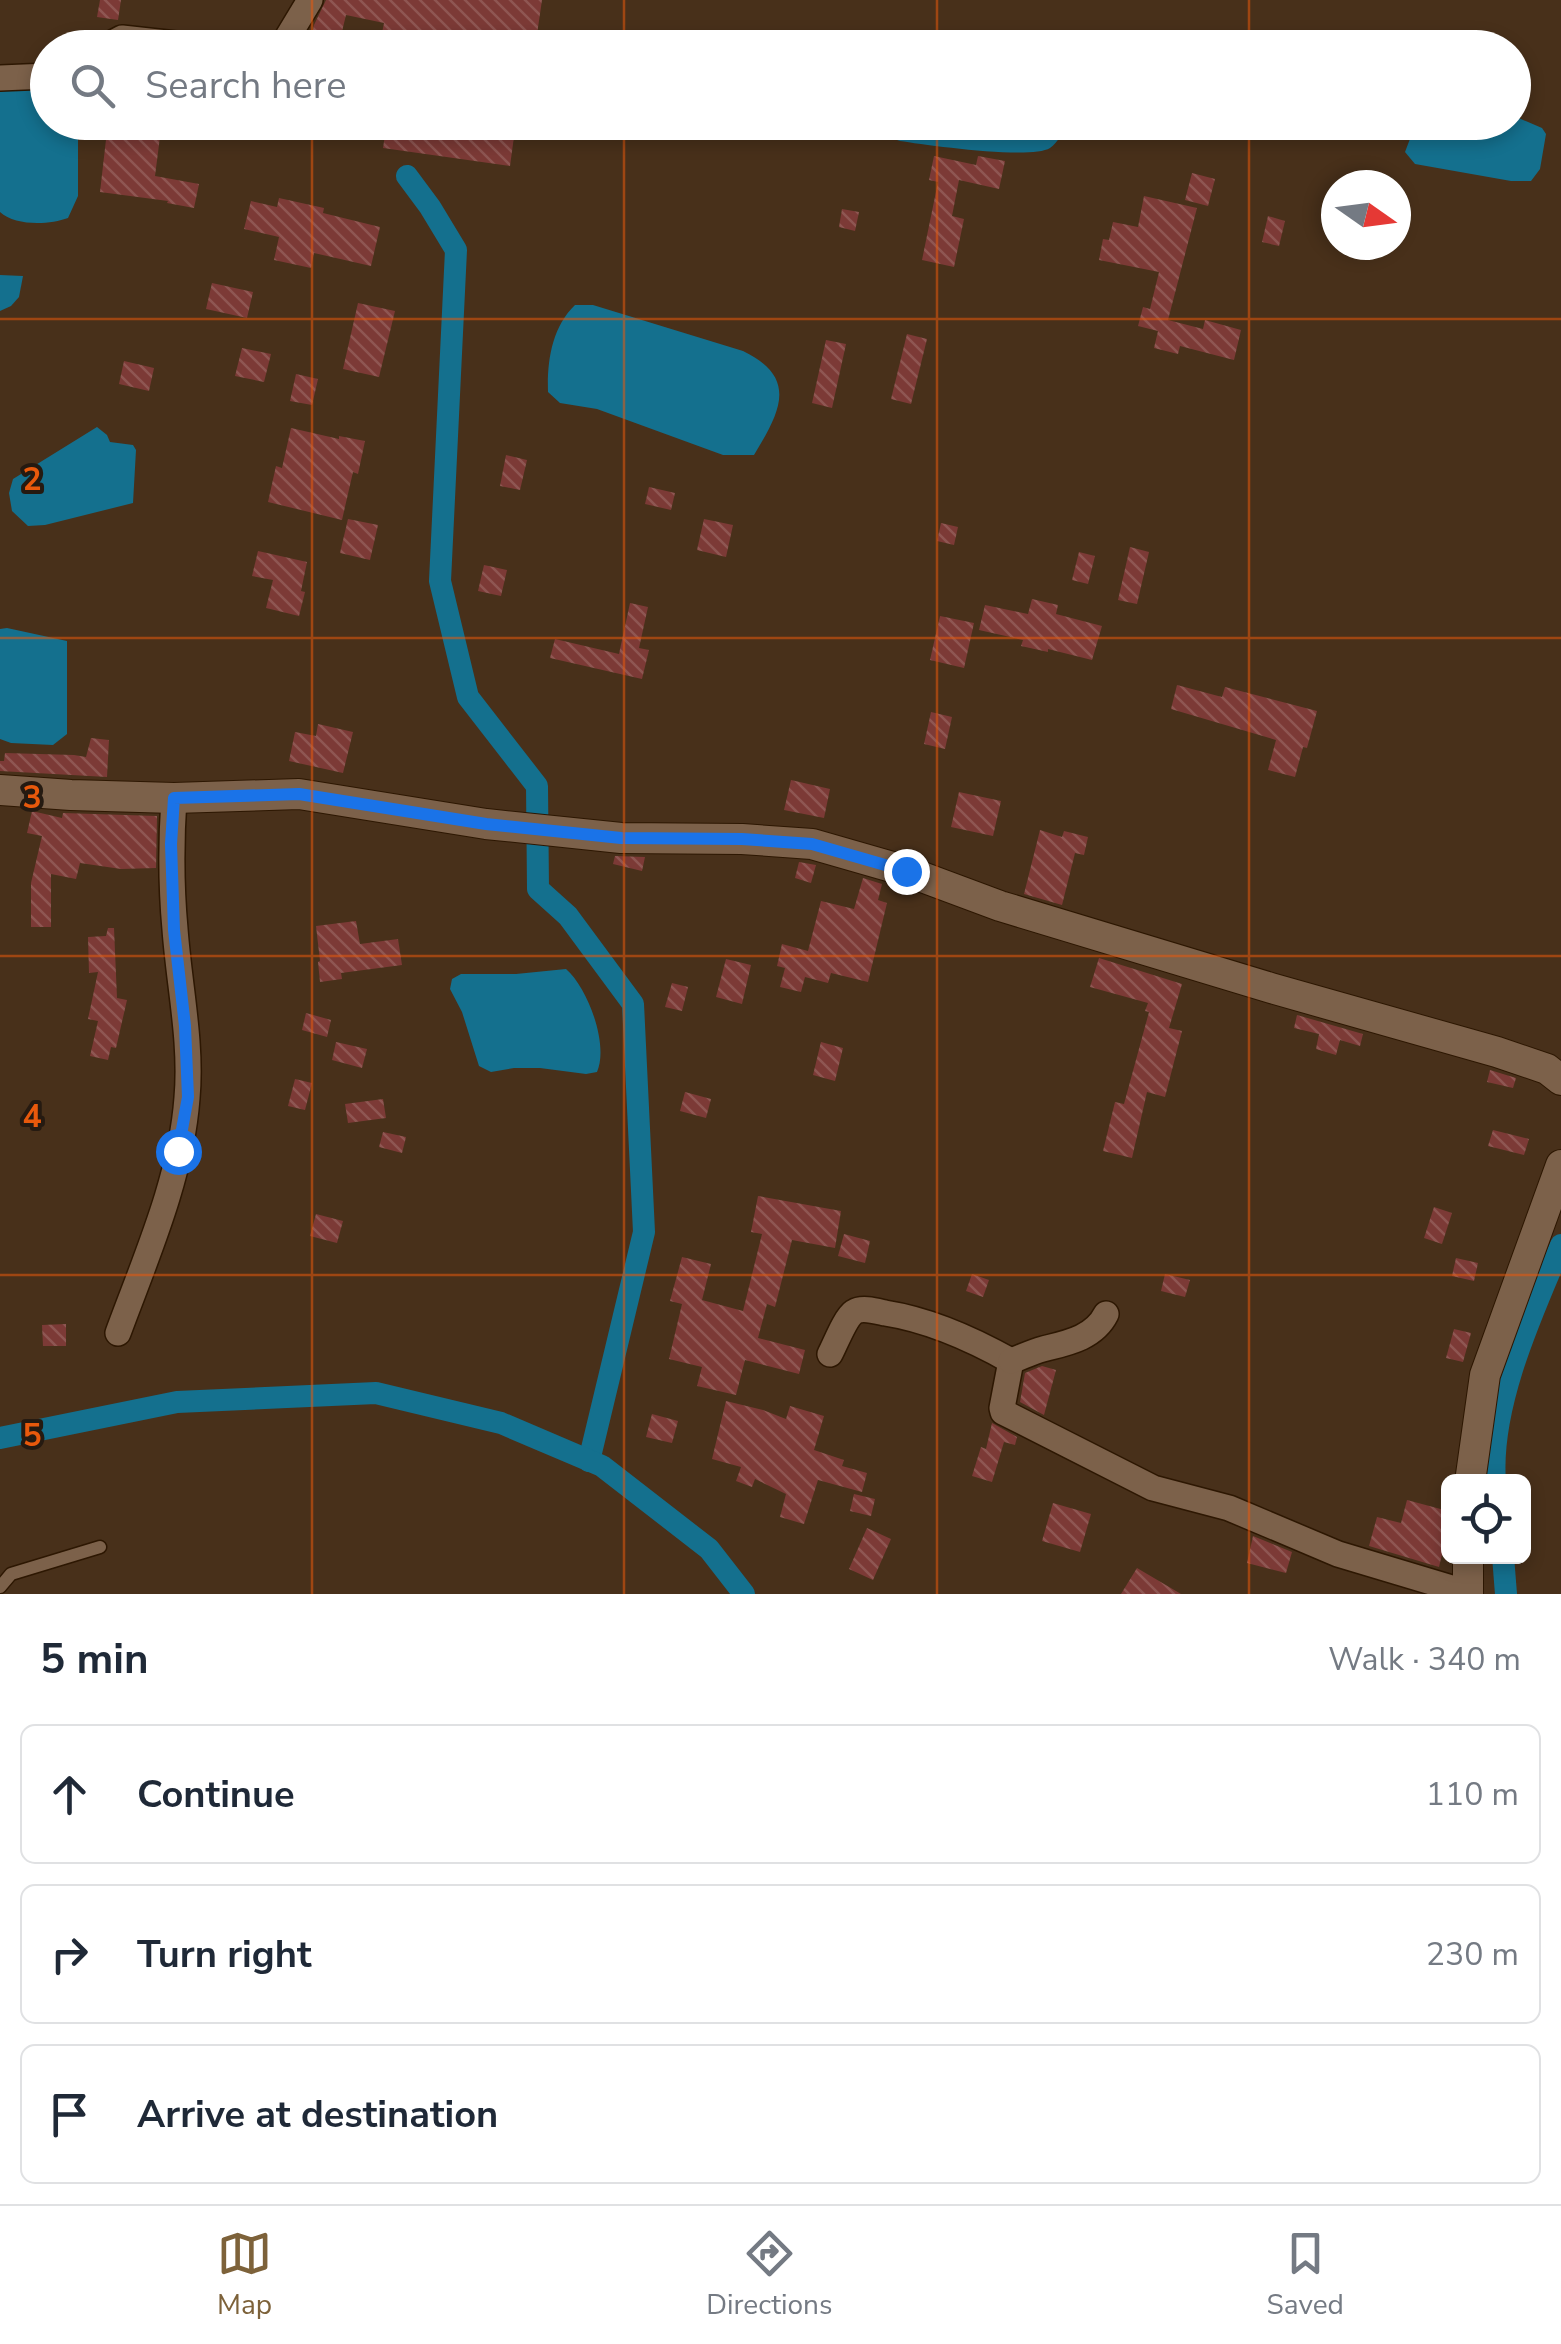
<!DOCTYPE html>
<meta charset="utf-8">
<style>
:root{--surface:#fff;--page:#f2f2f3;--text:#1f2937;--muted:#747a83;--line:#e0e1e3;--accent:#7d623a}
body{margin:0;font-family:"Nunito Sans",sans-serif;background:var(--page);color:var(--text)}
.controls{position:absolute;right:30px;bottom:30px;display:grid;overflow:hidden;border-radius:15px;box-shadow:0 5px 15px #0003}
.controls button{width:90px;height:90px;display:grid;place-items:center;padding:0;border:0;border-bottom:2px solid var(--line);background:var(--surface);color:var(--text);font:50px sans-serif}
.compass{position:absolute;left:1321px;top:170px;width:90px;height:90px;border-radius:50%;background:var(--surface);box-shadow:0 5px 15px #0003;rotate:104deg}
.stop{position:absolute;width:30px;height:30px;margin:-22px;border:8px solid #1a73e8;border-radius:50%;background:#fff}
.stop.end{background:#1a73e8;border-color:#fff;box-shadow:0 2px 10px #0008}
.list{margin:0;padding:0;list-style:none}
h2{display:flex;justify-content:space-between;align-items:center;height:130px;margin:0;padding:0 40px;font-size:42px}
h2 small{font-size:32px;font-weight:400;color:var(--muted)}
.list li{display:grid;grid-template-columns:65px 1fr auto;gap:30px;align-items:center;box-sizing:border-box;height:140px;margin:0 20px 20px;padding:0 20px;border:2px solid var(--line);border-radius:15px}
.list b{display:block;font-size:38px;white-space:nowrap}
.list em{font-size:32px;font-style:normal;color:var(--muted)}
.icon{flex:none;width:55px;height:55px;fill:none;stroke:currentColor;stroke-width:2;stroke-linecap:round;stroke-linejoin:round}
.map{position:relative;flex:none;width:1561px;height:1594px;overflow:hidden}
.search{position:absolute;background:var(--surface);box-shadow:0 5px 15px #0003;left:30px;right:30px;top:30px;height:110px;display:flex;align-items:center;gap:25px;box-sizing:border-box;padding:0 35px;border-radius:55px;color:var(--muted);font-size:38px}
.sheet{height:610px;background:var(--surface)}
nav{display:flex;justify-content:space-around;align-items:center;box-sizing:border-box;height:140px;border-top:2px solid var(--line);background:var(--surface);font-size:28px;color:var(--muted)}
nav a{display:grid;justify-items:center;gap:5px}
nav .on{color:var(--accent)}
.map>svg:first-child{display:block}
.water{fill:#14708e}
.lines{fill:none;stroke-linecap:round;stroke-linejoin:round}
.canal{stroke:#14708e;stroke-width:22}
.building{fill:url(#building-back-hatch)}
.lane-casing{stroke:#2d1702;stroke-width:15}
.street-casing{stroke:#2d1702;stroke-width:28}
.secondary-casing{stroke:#2d1702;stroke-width:32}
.lane{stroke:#7c614a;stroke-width:12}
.street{stroke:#7c614a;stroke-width:25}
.secondary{stroke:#7c614a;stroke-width:30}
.route{stroke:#1a73e8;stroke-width:12}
.grid{fill:none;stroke:#e8590c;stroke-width:2.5;stroke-opacity:0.55}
.grid-label{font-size:32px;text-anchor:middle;font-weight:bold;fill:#e8590c;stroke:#251a11;stroke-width:8;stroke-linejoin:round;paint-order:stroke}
</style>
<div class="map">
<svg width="1561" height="1594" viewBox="0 0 1561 1594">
<defs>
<pattern id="building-back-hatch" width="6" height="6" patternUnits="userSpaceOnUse" patternTransform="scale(2.5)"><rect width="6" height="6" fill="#7c3a36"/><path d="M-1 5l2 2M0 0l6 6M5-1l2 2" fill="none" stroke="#8f5652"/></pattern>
</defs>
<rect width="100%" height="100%" fill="#48301a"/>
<!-- water -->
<g class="water">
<path d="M0 85H47L48 122 78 123V196L68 218C49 225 15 226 0 212Z"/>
<path d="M1514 116 1542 128 1546 134 1540 169 1531 181H1511L1415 164 1405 152 1416 123 1514 122Z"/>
<path d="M874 123H1068C1063 131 1058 143 1050 148 1031 160 926 145 900 141L882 135Z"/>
<path d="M0 275 23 276 19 297 11 306 0 311Z"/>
<path d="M575 305H593L743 351C799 378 780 412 754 455H723L597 409 560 403 548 392C547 361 552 327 575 305Z"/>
<path d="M97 427 107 435 110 442 133 445 136 450 133 503 45 525 28 526 12 511 9 493 13 479Z"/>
<path d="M7 628 67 641V734L53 745 11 743 0 739V629Z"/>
<path d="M566 969C588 988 609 1045 597 1072L586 1074 540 1068H514L491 1072 479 1066 462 1012 450 989 452 979 461 974H516Z"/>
</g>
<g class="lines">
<!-- canal -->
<g class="canal">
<path d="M407 176 430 207 456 250 440 581 468 697 537 786 538 889 568 916 633 1004 644 1232 589 1461"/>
<path d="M0 1438 177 1402 376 1393 501 1423 602 1466 709 1549 744 1594"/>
<path d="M1495 1482C1489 1406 1532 1313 1561 1245"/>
<path d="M1503 1556 1506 1594"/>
</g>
</g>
<!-- building -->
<g class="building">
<path d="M100 0H121L118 20 97 17Z"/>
<path d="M326 0H542L535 48H379L384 23 346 15 338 48H309L314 25Z"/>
<path d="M108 122H142L141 127 161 129 155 176 199 184 194 208 167 203 168 201 100 192Z"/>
<path d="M387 122H516L510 166 383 148Z"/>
<path d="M934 156 976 165 978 156 1005 161 999 189 959 180 952 216 964 219 954 267 922 260 938 182 929 180Z"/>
<path d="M1192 173 1215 179 1208 206 1185 200Z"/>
<path d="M1144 196 1197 208 1168 320 1203 329 1205 320 1241 330 1234 360 1180 346 1178 354 1154 348 1158 331 1138 326 1143 307 1150 309 1159 272 1099 260 1103 239 1109 240 1113 222 1138 227Z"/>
<path d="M279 198 324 208 323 213 380 227 371 266 314 253 311 268 274 260 279 237 244 229 251 201 277 207Z"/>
<path d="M842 209 859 212 855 231 839 227Z"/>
<path d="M1268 216 1285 221 1279 246 1262 242Z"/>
<path d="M212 283 253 292 247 318 206 309Z"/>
<path d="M358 303 395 311 379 377 343 369Z"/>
<path d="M907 334 927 339 911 404 891 399Z"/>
<path d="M826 340 846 344 832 408 812 403Z"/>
<path d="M242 348 271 354 264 382 235 376Z"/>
<path d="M124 361 154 368 149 391 119 384Z"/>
<path d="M296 374 318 379 312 405 290 401Z"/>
<path d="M291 428 339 439V436L365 441 358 474 353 472 342 520 268 502 276 466 282 468Z"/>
<path d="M506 455 527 460 520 490 500 486Z"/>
<path d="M649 487 675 493 671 510 645 504Z"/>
<path d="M348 519 378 525 370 560 340 553Z"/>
<path d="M704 519 733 525 726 557 697 550Z"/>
<path d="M941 523 958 527 954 545 937 541Z"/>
<path d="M1130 547 1149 552 1137 604 1118 600Z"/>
<path d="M258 551 307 562 301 591 305 592 299 616 266 608 273 580 252 576Z"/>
<path d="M1079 552 1095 556 1088 584 1072 580Z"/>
<path d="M484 565 507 570 501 596 478 591Z"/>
<path d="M1032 599 1058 605 1056 614 1102 626 1092 660 1048 649V652L1021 646 1023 640 979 630 985 605 1028 614Z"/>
<path d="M630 603 648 607 639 648 649 650 642 679 550 658 555 639 619 654Z"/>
<path d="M940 616 974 623 964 668 930 660Z"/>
<path d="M1177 685 1222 697 1225 687 1317 711 1307 748 1303 747 1295 777 1268 770 1276 740 1171 709Z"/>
<path d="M931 712 952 717 945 749 924 744Z"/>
<path d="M318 724 353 732 343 773 289 761 295 732 316 736Z"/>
<path d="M91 738 109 740 107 777 0 771V761H4L5 753 74 755 86 757Z"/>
<path d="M791 780 830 789 824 818 784 810Z"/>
<path d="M959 792 1001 801 993 836 951 827Z"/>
<path d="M32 811 62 818 63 813 157 816 156 868 121 869 80 863 76 879 51 874V927H31V883L42 836 27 833Z"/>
<path d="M1040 830 1062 837 1064 831 1088 837 1084 855 1075 853 1062 905 1024 894Z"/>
<path d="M615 856 645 857 642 871 613 864Z"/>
<path d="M799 862 816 865 811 883 795 878Z"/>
<path d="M863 878 882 884 878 900 887 903 868 982 831 973 828 983 805 977 801 992 780 987 785 968 777 966 782 944 808 951 821 901 854 909Z"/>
<path d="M356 921 360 944 398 939 402 965 341 973 342 979 320 982 318 962 320 961 316 926Z"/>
<path d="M108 928H114L117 998 127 1000 116 1048 111 1047 108 1060 90 1056 98 1021 88 1019 98 972 89 973 88 937 106 936Z"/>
<path d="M1099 958 1182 984 1169 1028 1182 1031 1165 1097 1147 1092 1132 1158 1103 1151 1115 1102 1124 1104 1149 1012 1145 1011 1148 1003 1090 987Z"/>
<path d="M726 959 751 965 742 1004 716 997Z"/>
<path d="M672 983 688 987 682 1011 665 1007Z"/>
<path d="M306 1013 331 1020 327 1037 302 1030Z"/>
<path d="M1297 1015 1363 1034 1360 1046 1340 1040 1336 1055 1316 1049 1319 1034 1294 1028Z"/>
<path d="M336 1042 367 1049 362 1068 332 1060Z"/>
<path d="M821 1042 843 1048 835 1081 813 1075Z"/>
<path d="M1490 1070 1516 1078 1513 1088 1487 1082Z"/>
<path d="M295 1079 312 1083 305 1110 288 1106Z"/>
<path d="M685 1092 711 1099 706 1118 680 1111Z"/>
<path d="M383 1099 386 1118 348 1123 345 1104Z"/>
<path d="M1493 1130 1529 1139 1524 1155 1488 1146Z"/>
<path d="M383 1132 406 1137 402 1153 379 1147Z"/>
<path d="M758 1196 841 1211 835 1248 792 1240 775 1307 767 1304 758 1338 805 1350 799 1374 745 1360 736 1395 697 1386 702 1367 669 1359 682 1304 670 1301 682 1257 711 1264 702 1300 743 1311 762 1234 751 1232Z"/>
<path d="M1434 1207 1452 1213 1442 1244 1424 1238Z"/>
<path d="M316 1214 343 1221 337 1243 310 1236Z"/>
<path d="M844 1234 870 1241 865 1263 838 1256Z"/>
<path d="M1456 1258 1478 1263 1474 1281 1452 1276Z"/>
<path d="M972 1274 989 1280 983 1297 966 1291Z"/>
<path d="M1165 1274 1190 1280 1185 1297 1161 1291Z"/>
<path d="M66 1324V1346H43L42 1325Z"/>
<path d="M1454 1329 1471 1333 1463 1362 1446 1358Z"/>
<path d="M1042 1366 1056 1370 1044 1415 1020 1402 1025 1373Z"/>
<path d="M726 1401 763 1410 786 1419 790 1406 824 1416 814 1450 844 1460 842 1466 867 1473 862 1492 818 1480 804 1524 780 1517 786 1494 755 1479 752 1487 736 1481 741 1467 712 1459Z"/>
<path d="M652 1414 678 1421 672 1443 646 1437Z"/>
<path d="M992 1423 1017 1437 1015 1445 1004 1442 992 1482 972 1476 981 1447 986 1449Z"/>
<path d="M854 1494 875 1499 871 1516 850 1511Z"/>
<path d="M1407 1500 1448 1511V1529L1439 1567 1369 1546 1377 1517 1401 1523Z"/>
<path d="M1053 1503 1091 1514 1080 1552 1042 1541Z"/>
<path d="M867 1528 891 1539 873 1580 849 1569Z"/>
<path d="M1253 1536 1292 1552 1286 1573 1247 1563Z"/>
<path d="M1137 1568 1181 1594H1121Z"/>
</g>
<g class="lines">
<defs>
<path id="lane" d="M0 1587 11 1574 100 1547"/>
<g id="street">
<path d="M103 48 122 38 212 48"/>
<path d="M281 48 310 0"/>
<path d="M0 78 48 76"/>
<path d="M118 1333C146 1257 181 1179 187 1098 192 1042 179 985 175 929 171 886 171 842 174 798"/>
<path d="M830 1354C835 1345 845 1318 854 1312 862 1307 876 1311 885 1313 930 1320 972 1339 1011 1361L1002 1408 1003 1412 1153 1488 1229 1508 1338 1554 1468 1593"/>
<path d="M1011 1361C1022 1357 1032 1352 1043 1349 1067 1343 1094 1338 1106 1314"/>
</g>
<g id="secondary">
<path d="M0 790 71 795 174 798 299 794 486 824 621 838 742 839 812 844 906 871 1000 906 1271 988 1497 1052 1547 1069 1561 1080"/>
<path d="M1470 1482 1485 1375 1561 1165"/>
<path d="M1468 1594V1556"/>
</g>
</defs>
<!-- lane casing -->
<use href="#lane" class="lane-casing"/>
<!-- street casing -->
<use href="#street" class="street-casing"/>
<!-- secondary casing -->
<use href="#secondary" class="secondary-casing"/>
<!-- lane -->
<use href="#lane" class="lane"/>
<!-- street -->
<use href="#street" class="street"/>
<!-- secondary -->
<use href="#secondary" class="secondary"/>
</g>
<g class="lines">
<!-- route -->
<path class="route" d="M178 1151 188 1097 185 1026 174 930 171 844 174 798 299 794 486 824 621 838 742 839 812 844 906 871"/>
</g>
<!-- grid -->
<path class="grid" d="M312 0V48M624 0V48M937 0V48M1249 0V48M312 122V1594M624 122V1594M937 122V1594M1249 122V1594M0 319H1561M0 638H1561M0 956H1561M0 1275H1561"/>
<g class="grid-label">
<text x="32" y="490">2</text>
<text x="32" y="808">3</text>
<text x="32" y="1127">4</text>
<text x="32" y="1446">5</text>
</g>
</svg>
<div class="controls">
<button><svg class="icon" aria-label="locate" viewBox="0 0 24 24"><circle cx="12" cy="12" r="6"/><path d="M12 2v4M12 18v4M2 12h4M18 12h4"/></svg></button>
</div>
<svg class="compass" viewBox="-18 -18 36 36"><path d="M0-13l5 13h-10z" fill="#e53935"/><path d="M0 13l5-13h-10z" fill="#747a83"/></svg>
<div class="stop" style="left:178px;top:1151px"></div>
<div class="stop end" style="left:906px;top:871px"></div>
<div class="search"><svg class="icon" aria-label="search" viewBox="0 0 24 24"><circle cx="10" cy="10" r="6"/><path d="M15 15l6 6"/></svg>Search here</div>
</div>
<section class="sheet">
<h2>5 min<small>Walk · 340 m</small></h2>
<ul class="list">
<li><svg class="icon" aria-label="ahead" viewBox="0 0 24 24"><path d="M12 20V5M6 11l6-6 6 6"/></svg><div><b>Continue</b></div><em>110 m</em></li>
<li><svg class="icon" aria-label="right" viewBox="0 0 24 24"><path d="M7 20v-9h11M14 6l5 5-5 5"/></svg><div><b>Turn right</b></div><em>230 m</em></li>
<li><svg class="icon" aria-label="arrive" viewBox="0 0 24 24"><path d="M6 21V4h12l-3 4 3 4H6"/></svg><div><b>Arrive at destination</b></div></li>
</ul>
</section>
<nav>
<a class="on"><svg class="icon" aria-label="map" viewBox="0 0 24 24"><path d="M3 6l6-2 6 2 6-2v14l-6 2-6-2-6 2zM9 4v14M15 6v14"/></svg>Map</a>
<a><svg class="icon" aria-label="directions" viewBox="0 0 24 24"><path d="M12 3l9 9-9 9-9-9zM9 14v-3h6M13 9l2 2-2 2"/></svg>Directions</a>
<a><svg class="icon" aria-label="saved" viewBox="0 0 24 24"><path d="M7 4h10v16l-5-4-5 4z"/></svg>Saved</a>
</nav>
